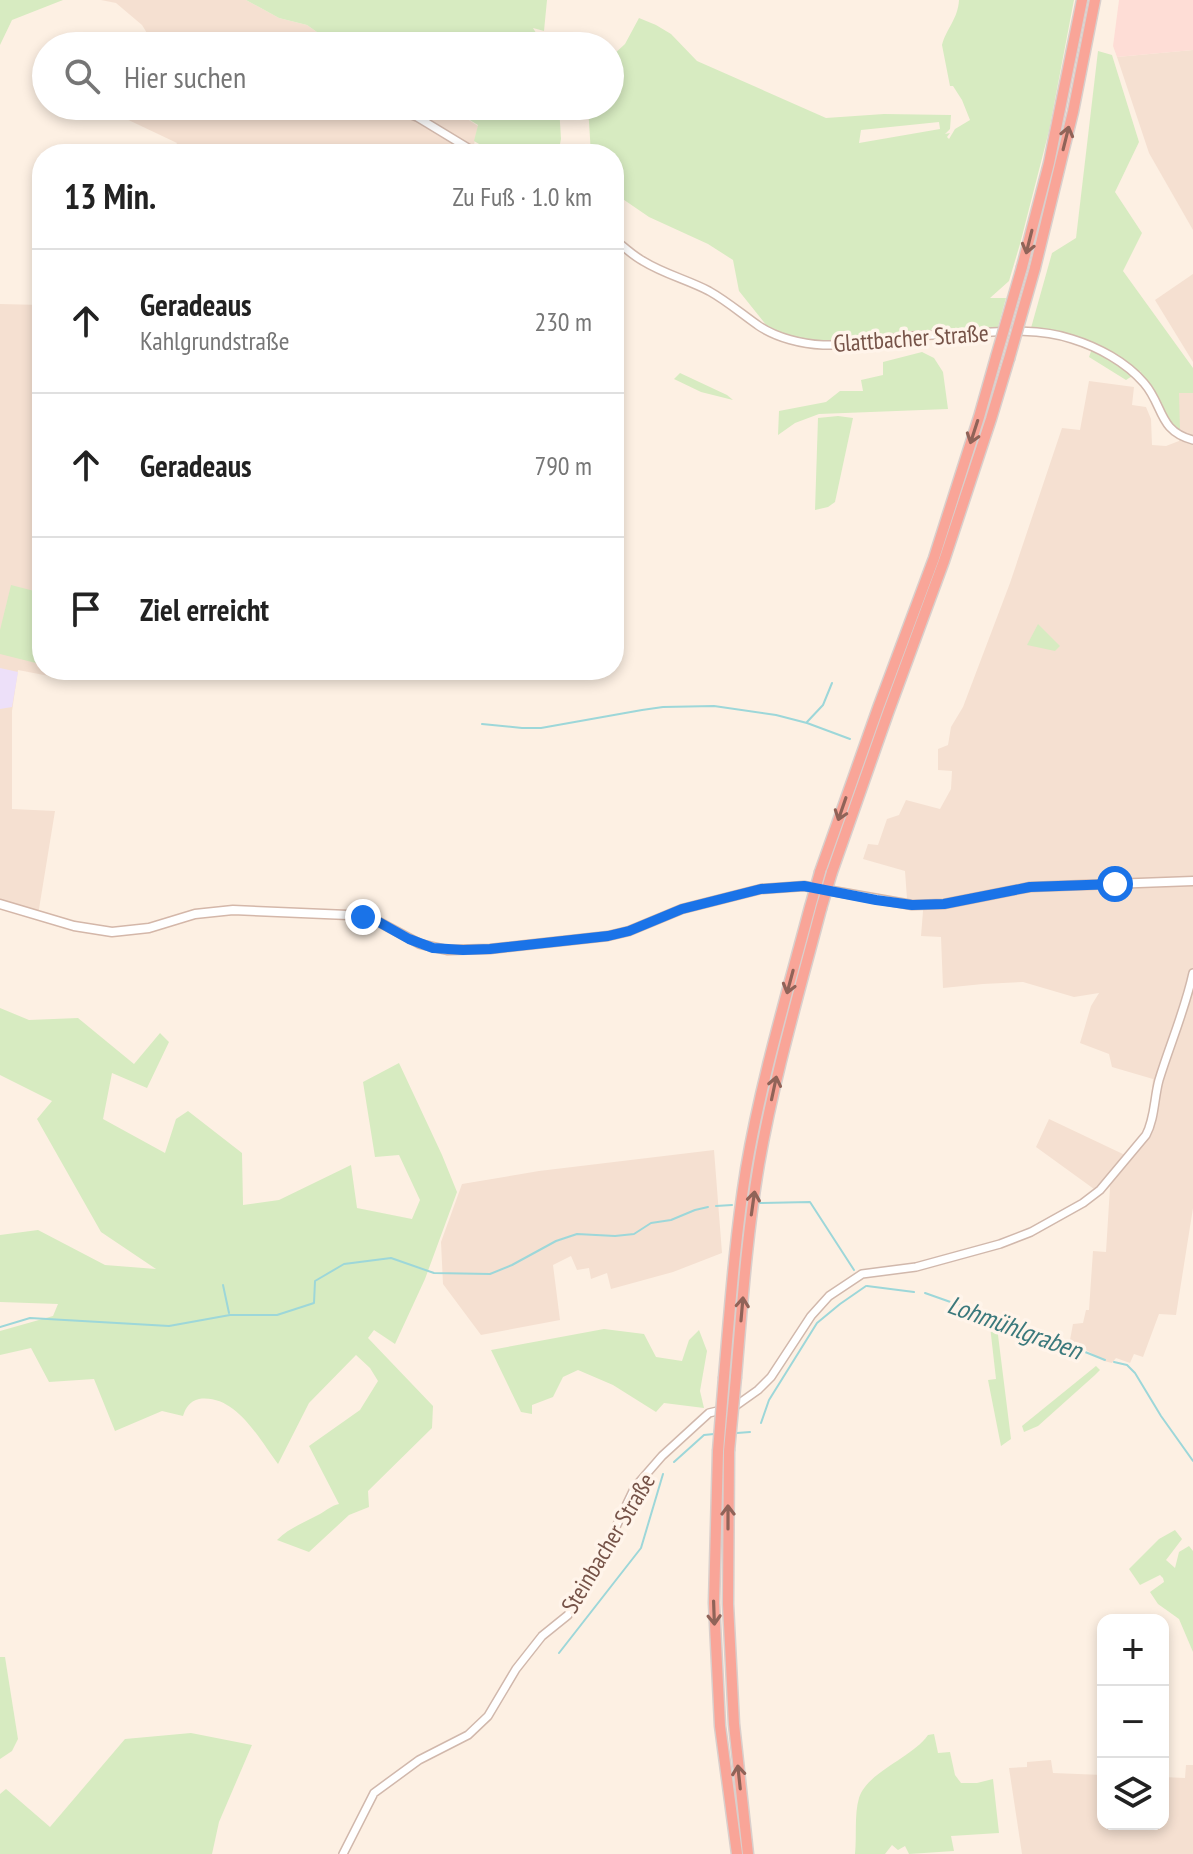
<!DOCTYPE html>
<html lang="de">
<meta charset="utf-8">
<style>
:root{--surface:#fff;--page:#f6f6f6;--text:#222;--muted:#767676;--line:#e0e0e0}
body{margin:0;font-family:"PT Sans Narrow",sans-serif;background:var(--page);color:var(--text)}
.controls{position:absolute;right:24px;bottom:24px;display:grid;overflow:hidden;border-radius:16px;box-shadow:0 4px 12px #0003}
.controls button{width:72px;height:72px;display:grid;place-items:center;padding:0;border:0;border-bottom:2px solid var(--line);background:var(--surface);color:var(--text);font:40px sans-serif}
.stop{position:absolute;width:24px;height:24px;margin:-18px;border:6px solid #1a73e8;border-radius:50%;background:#fff}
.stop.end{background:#1a73e8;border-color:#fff;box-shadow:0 2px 8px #0008}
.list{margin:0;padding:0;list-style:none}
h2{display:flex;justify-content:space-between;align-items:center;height:104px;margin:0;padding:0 32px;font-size:34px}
h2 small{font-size:26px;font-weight:400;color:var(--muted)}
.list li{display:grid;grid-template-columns:52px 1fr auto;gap:24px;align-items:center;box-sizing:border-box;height:144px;padding:0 32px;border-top:2px solid var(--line)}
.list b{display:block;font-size:30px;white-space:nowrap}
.list p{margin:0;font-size:26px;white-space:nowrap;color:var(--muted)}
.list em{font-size:26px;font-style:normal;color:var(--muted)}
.icon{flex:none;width:44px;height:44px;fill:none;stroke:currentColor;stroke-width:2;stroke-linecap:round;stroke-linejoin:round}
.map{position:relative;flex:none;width:1193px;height:1854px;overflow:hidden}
.search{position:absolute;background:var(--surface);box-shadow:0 4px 12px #0003;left:32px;top:32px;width:592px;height:88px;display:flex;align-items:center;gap:20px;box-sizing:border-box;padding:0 28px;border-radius:44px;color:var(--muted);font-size:30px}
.panel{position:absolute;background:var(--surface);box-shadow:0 4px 12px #0003;left:32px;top:144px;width:592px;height:536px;border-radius:32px}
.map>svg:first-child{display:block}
.residential{fill:#f5e0d1}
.commercial{fill:#feddd6}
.education{fill:#ede0f9}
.green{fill:#d7ebc1;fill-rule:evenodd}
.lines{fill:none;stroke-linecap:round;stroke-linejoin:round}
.stream{stroke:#9dd7d9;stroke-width:2}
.tertiary-casing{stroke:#d1b8ac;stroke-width:10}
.secondary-casing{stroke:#d4b7a9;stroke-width:11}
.motorway-casing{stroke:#d9cfcc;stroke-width:13}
.tertiary{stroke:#fff;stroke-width:7}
.secondary{stroke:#fff;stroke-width:8}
.motorway{stroke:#f9a598;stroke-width:10}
.motorway-bridge-casing{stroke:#d9cfcc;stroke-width:13;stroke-linecap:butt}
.motorway-bridge{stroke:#f9a598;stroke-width:10}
.oneway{stroke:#906358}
.route{stroke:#1a73e8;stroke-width:10}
.labels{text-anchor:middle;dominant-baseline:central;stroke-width:7;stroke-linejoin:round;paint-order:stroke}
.street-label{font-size:24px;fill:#765348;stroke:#fff4ea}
.water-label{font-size:26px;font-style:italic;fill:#3b797c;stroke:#fff4ea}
</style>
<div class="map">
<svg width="1193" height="1854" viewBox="0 0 1193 1854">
<rect width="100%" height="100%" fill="#fdf0e3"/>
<!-- residential -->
<g class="residential">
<path d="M101 0H246L279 18 307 25 324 37 321 46H155L142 25 116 3Z"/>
<path d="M1193 50V230L1149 153 1117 57Z"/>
<path d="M122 106H447L478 126 472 154H171L177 143 120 116Z"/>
<path d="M1193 274V362L1155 300Z"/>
<path d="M0 304 42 305V670H50L49 676 18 670 12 711V809L55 811 38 915 0 904Z"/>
<path d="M1089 381 1134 387 1132 405 1146 407 1151 419 1152 445 1166 446 1179 441V393H1193V1208L1176 1315 1159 1314 1143 1357 1134 1354 1130 1363 1116 1358 1112 1363 1104 1361 1070 1340 1073 1324 1083 1323 1086 1310H1089L1093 1251 1106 1252 1110 1187 1104 1180 1094 1189 1036 1147 1049 1119 1125 1155 1148 1126 1153 1079 1112 1067 1109 1054 1080 1043 1091 1006 1099 993 1074 997 1023 982 983 984 943 988 941 937 921 936 924 899H907L905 871 863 859 868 844 878 845 887 819 899 815 906 800 940 809 951 789 952 771 938 770V749L948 745 951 727 963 707 1010 583 1062 428 1080 430Z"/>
<path d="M714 1150 722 1253 673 1272 611 1289 607 1273 591 1279 589 1268 577 1270 571 1256 553 1265 560 1320 481 1335 443 1284 441 1242 462 1184 539 1171Z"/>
<path d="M1051 1760 1053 1773 1103 1775V1824H1163V1777L1185 1778 1186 1765H1193V1854H1022L1009 1768 1027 1767V1762Z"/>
</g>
<!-- commercial -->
<path class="commercial" d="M1119 0H1193V50L1117 57 1113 46Z"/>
<!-- education -->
<path class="education" d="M0 668 18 672 12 707 0 709Z"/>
<!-- green -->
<g class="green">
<path d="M0 0H63L12 20 0 45Z"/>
<path d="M246 0H547L544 31 533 28 544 46H321L324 37 307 25 279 18Z"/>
<path d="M959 0H1074L1049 131 1020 244 1009 281 990 298H1006L998 327 920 333 818 343 792 337 767 326 739 291 733 260 708 244 649 217 614 193V154H591L588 106H610V54L613 55 625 44 639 18 656 25 671 34 697 61 826 118 884 114 951 115 950 129 945 134 950 133 947 137 949 139 955 129 970 120 962 100 953 86H950L942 45C946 29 958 19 959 0ZM939 122 940 129 859 143 861 130Z"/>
<path d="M1098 51 1112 55 1139 142 1115 192 1142 233 1123 271 1193 368V393H1179L1180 430 1172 426 1140 371 1126 380 1089 357 1094 343 1063 332 1031 328 1052 253 1076 238Z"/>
<path d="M447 106H559L561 139 558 154H496L474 141 478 125Z"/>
<path d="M922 352 934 358 943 372 948 409 819 414 795 423 778 435 779 411 826 402 840 391H863L861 380 883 375V362Z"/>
<path d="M680 373 727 395 733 400 701 392 674 379Z"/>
<path d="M838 416 853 418 835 502 828 507 815 510 818 418Z"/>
<path d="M11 585 42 593V654L40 664 0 654V630Z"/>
<path d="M1038 624 1060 646 1055 651 1027 645Z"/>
<path d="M0 1008 29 1020 78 1018 134 1064 160 1033 169 1042 147 1088 112 1073 103 1119 165 1153 176 1119 188 1111 242 1153 243 1205 279 1200 351 1165 357 1208 412 1219 420 1200 399 1155 375 1157 363 1082 399 1063 442 1155 457 1192 425 1279 395 1344 374 1330 368 1338 433 1406 432 1428 368 1491 369 1507 349 1515 309 1552 277 1540C289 1528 305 1522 320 1514 327 1510 331 1506 339 1504L309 1446 360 1410 378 1381 370 1368 356 1355 309 1403 278 1464C259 1439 236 1394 199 1399 190 1401 186 1407 183 1416L162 1411 115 1431 94 1379 49 1382 31 1348 0 1355V1331L53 1316 58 1304 0 1302V1235L38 1230 105 1265 156 1269 101 1232 37 1119 52 1101 0 1075Z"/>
<path d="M990 1326 997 1327 1011 1439 1001 1446 988 1380 996 1379Z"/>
<path d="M604 1329 644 1334 656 1357 682 1361 689 1340 699 1330 707 1351 700 1391 704 1408 664 1403 656 1412 613 1385 578 1370 563 1377 553 1397 532 1405V1414L521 1412 491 1350Z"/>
<path d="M1096 1366 1100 1370 1095 1375 1038 1426 1024 1432 1022 1426Z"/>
<path d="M1175 1530 1182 1539 1166 1560 1175 1568 1179 1552 1189 1546 1193 1551V1652L1179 1619 1158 1604 1150 1592 1164 1582 1163 1578 1160 1575 1140 1585 1129 1569 1159 1539Z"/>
<path d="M0 1657H5L18 1739 12 1751 0 1759Z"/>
<path d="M191 1733 252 1745 219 1822 212 1854H0V1794L6 1789 50 1827 125 1739Z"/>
<path d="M934 1734 938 1753 950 1752 955 1775 961 1783H977L993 1779 999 1833 951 1836 954 1851 909 1854 905 1846 898 1850 892 1845 885 1854H855C857 1836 854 1815 859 1798 867 1772 912 1758 928 1735Z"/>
</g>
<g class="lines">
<!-- stream -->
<g class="stream">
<path d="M807 722 823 705 832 683"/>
<path d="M482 724 522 728H541L642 710 663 707 714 706 776 715 807 723 850 739"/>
<path d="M758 1203 810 1202 854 1270"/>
<path d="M716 1206 732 1205"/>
<path d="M223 1285 229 1313"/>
<path d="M867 1286 914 1292"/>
<path d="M925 1293 1038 1333 1105 1360"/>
<path d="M0 1327 30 1318 169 1326 230 1315H277L314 1303 315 1281 344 1264 391 1258 434 1273 490 1274 512 1265 556 1241 577 1234 615 1236 634 1234 651 1223 671 1220 695 1210 708 1207"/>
<path d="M1114 1362 1127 1365 1135 1373 1161 1416 1193 1461"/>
<path d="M761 1423 769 1400 817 1323 840 1304 866 1286"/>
<path d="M737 1433 750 1432"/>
<path d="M674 1462 704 1435 714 1434"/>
<path d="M559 1653 641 1548 663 1474"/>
</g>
<defs>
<g id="tertiary">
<path d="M389 106 417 117 478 154"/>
<path d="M614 239C623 246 632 255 643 261 664 274 688 280 709 291 727 301 743 315 759 326 777 338 802 344 823 345 850 346 876 340 902 337 920 335 938 335 957 334 995 332 1035 327 1072 339 1098 347 1126 362 1144 383 1164 406 1158 431 1193 440"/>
<path d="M343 1854 374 1793 419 1760 468 1735 488 1716 516 1669 542 1636 568 1615 603 1554 635 1487 662 1456 709 1413 734 1407 758 1390 771 1377 811 1316 829 1296 862 1274 916 1267 1000 1244 1031 1232 1083 1203 1100 1190 1146 1135C1155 1118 1154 1098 1159 1080 1170 1044 1185 1010 1193 973"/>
</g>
<path id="secondary" d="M0 904 74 926 112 932 149 928 195 914 233 910 348 915 377 921 420 944 447 950 490 949 608 936 629 931 682 909 761 889 804 886 912 905 944 904 1030 887 1193 881"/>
<g id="motorway">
<path d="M1022 267 1049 163 1082 0"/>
<path d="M1035 268 1073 112 1095 0"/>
<path d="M820 872 878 708 934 558 979 417 996 357"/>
<path d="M832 872 888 713 944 561 991 419 1009 359"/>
<path d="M724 1377C730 1307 735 1238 746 1169 761 1080 787 994 810 907"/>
<path d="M736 1377C742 1306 747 1234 759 1164 774 1078 799 993 821 909"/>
<path d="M718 1451 714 1603 720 1726 737 1854"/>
<path d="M729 1451 728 1604 734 1724 748 1854"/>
</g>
</defs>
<!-- tertiary casing -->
<use href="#tertiary" class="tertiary-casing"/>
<!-- secondary casing -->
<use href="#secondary" class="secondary-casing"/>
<!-- motorway casing -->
<use href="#motorway" class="motorway-casing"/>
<!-- tertiary -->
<use href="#tertiary" class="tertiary"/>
<!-- secondary -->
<use href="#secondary" class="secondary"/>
<!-- motorway -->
<use href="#motorway" class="motorway"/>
<defs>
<g id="motorway-bridge">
<path d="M996 357 1022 267"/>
<path d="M1009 359 1035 268"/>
<path d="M810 907 820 872"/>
<path d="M821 909 832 872"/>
<path d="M718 1451 724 1377"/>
<path d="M729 1451 736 1377"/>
</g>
</defs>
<!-- motorway-bridge casing -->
<use href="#motorway-bridge" class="motorway-bridge-casing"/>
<!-- motorway-bridge -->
<use href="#motorway-bridge" class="motorway-bridge"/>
</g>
<!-- one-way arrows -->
<defs><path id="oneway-shaft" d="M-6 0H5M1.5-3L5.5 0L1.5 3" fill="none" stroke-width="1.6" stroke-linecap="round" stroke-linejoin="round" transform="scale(2)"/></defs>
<g class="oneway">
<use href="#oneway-shaft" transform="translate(1066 138) rotate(-76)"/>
<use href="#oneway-shaft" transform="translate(1029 242) rotate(104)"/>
<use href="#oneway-shaft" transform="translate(974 432) rotate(108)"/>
<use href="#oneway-shaft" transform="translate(842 809) rotate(109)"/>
<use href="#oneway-shaft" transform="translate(790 982) rotate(105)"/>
<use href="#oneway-shaft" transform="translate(774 1088) rotate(-78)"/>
<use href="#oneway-shaft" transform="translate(753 1203) rotate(-82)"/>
<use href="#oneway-shaft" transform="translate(742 1309) rotate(-85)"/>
<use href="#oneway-shaft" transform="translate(728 1517) rotate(-90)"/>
<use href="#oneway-shaft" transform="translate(714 1613) rotate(88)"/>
<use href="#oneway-shaft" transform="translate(739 1777) rotate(-96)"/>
</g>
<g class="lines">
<!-- route -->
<path class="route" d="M363 917 377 921 409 939 433 948 463 950 490 949 608 936 629 931 682 909 761 889 804 886 876 900 912 905 944 904 1030 887 1115 884"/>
</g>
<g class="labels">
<!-- street labels -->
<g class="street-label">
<text transform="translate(911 338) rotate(-4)">Glattbacher Straße</text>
<text transform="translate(608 1543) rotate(-59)">Steinbacher Straße</text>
</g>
<!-- water labels -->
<g class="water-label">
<text transform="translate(1015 1327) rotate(20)">Lohmühlgraben</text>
</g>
</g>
</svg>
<div class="controls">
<button>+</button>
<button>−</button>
<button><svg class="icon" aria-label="layers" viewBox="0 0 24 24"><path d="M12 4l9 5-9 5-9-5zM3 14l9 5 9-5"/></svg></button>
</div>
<div class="stop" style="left:1115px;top:884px"></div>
<div class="stop end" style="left:363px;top:917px"></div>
<div class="search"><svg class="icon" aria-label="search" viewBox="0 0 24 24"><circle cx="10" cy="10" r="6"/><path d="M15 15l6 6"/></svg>Hier suchen</div>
<section class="panel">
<h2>13 Min.<small>Zu Fuß · 1.0 km</small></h2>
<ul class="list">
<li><svg class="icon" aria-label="ahead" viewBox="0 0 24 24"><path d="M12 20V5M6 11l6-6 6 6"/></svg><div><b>Geradeaus</b><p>Kahlgrundstraße</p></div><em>230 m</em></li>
<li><svg class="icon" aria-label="ahead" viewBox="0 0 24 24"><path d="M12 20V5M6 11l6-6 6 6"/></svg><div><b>Geradeaus</b></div><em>790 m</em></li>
<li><svg class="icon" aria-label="arrive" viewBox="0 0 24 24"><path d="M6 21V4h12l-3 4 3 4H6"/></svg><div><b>Ziel erreicht</b></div></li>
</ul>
</section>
</div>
